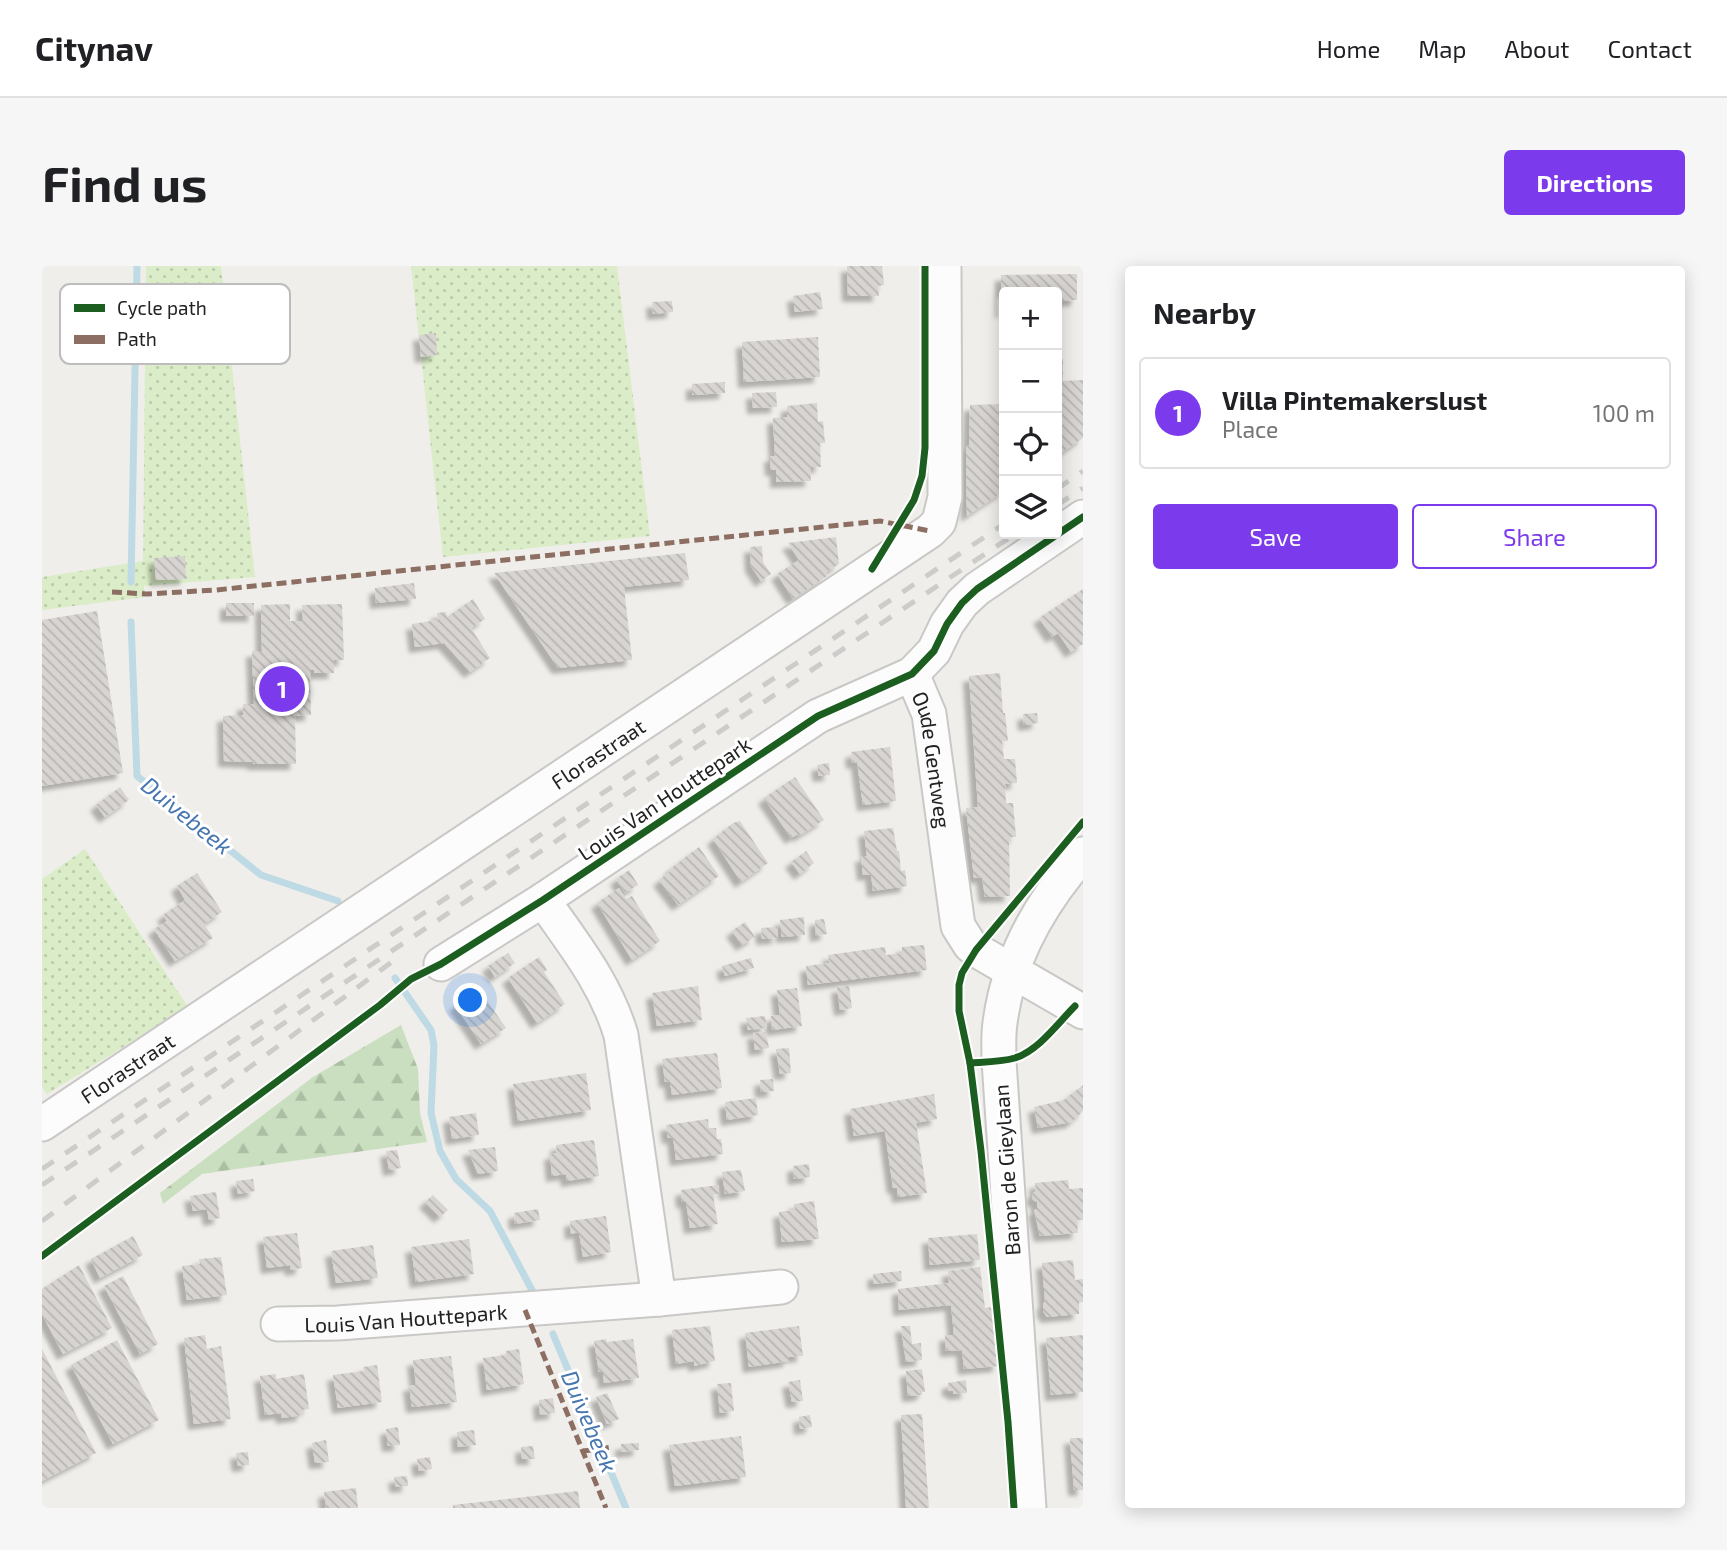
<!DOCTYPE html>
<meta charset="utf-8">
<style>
:root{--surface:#fff;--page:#f6f6f6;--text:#202124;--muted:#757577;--line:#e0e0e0;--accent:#7c3aed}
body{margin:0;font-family:"Exo 2",sans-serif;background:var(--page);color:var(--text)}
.controls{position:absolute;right:21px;top:21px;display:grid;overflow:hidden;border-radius:7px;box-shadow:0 4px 18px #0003}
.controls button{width:63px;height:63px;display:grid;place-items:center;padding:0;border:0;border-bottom:2px solid var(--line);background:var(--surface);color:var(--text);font:35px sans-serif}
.you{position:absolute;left:429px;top:735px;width:24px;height:24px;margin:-18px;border:5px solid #fff;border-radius:50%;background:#1a73e8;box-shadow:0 0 0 10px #1a73e833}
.badge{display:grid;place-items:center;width:46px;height:46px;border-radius:50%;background:var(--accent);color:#fff;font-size:23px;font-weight:700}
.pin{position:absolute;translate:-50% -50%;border:4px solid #fff;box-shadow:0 2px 7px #0006}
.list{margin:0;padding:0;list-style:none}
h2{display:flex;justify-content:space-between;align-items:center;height:91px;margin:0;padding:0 28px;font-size:30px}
h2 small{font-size:23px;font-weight:400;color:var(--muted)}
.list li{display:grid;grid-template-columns:46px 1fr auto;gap:21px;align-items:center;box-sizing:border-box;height:112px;margin:0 14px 14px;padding:0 14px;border:2px solid var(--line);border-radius:7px}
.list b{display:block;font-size:26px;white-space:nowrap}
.list p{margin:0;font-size:23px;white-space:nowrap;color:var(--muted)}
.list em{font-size:23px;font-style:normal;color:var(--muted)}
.actions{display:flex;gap:14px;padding:21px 28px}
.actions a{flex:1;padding:16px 0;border:2px solid var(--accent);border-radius:7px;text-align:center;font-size:24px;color:var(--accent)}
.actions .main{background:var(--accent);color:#fff}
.icon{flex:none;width:38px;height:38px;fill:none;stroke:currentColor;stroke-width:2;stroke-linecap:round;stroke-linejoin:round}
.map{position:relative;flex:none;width:1041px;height:1242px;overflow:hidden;border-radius:7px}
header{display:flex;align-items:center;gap:42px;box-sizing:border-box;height:98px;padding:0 35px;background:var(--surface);border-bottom:2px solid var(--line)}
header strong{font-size:33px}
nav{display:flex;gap:38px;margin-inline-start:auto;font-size:24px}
.intro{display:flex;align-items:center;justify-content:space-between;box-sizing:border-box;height:168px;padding:0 42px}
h1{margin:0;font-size:49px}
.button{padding:18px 32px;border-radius:7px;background:var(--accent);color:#fff;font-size:24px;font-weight:700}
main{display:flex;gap:42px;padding:0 42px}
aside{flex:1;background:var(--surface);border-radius:7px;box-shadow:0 4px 18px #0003}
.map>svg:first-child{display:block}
.grass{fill:url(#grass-dots)}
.forest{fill:url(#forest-firs)}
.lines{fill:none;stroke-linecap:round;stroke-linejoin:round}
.stream{stroke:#bedae4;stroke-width:7}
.building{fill:url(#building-back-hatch);filter:url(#shadow)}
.minor-casing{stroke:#c9c8c6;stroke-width:37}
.minor{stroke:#fdfcfc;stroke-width:33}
.rail{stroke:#cccccb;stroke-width:5;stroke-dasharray:14 14;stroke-linecap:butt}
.quiet{stroke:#8d6e63;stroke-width:5;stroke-dasharray:10 5;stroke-linecap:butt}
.cycleway-casing{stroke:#fff;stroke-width:11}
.cycleway{stroke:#1b5e20;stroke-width:7}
.labels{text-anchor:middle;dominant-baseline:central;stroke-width:6;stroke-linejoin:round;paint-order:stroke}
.street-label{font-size:21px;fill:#222;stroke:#fff}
.water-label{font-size:23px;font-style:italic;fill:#4676af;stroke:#fff}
.key{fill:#fff;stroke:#bdbdbd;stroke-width:2}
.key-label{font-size:19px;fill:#222}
</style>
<header>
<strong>Citynav</strong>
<nav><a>Home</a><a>Map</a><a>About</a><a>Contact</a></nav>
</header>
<div class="intro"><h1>Find us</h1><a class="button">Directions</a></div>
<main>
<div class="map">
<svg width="1041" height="1242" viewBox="0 0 1041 1242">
<defs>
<pattern id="grass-dots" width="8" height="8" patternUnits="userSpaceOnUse" patternTransform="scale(1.75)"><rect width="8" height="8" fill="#dbedc8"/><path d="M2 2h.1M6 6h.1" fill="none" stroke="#bccbac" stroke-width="1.8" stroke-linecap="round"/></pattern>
<pattern id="forest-firs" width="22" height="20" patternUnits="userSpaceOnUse" patternTransform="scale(1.75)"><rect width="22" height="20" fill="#c9dfbf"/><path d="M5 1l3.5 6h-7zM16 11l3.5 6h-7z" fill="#acbfa4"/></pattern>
<pattern id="building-back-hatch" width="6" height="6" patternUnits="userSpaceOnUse" patternTransform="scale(1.75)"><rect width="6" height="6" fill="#d7d4d1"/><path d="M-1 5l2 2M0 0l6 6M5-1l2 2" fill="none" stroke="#b8b6b3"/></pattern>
<filter id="shadow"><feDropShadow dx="-6" dy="6" stdDeviation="2" flood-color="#0004"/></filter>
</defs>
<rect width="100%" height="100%" fill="#f0eeea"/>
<!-- grass -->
<g class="grass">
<path d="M104 0H179L213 311 102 320 103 331 0 344V311L101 295Z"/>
<path d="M369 0H575L608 270 401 291Z"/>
<path d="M43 583 146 741 5 828 0 821V613Z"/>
</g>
<!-- forest -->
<path class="forest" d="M359 759 376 803 378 847 385 876 160 908 121 938 118 927 271 811Z"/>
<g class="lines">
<!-- stream -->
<g class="stream">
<path d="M89 316 95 0"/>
<path d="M89 356 95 510 219 609 296 635"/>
<path d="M353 712 389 764 392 779 389 847 398 885 414 913 448 945 491 1026"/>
<path d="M511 1068 584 1242"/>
</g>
</g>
<!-- building -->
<g class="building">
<path d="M805 0H840L842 19 836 20 837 30H806Z"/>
<path d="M1035 8V34L1015 35V26H962V46H959V9Z"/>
<path d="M778 26 781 43 753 46 751 30Z"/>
<path d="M630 35 631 46 611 48 610 36Z"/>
<path d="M394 67 395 89 379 91 377 69Z"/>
<path d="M776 71 778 111 702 116 700 76Z"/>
<path d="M1015 93H1021V115L1041 114V172L1015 190Z"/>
<path d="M683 116V127L650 129V118Z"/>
<path d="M734 126 735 141 711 142 710 127Z"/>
<path d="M775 137 776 156 781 155 783 177H778L779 201H768L769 215 734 216V204H729L728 190H733L731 152 745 151V140Z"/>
<path d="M962 138V225L925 250 924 179H927L928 139Z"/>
<path d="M794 271 797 298 783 307 785 310 751 333 735 308 757 294 746 277Z"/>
<path d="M720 280 721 296 729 308 719 315 709 300 708 281Z"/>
<path d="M643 287 647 314 582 321 590 394 516 402 452 307Z"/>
<path d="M143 290 144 313 114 314 112 292Z"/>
<path d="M372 317 374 333 334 337 333 322Z"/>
<path d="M1041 323V378L1029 386 1016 367 1010 371 997 352Z"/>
<path d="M431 333 443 353 429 362 448 392 428 406 402 377 373 381 370 358 396 354 395 347 404 346 405 351Z"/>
<rect x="184" y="337" width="28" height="13"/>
<path d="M248 338V355H261L260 339 300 338 302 394H292V407H272V404H268L269 449 253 450 254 498H211V496L182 495 181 450 201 449V438H212L210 385H220L219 339Z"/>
<path d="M55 345 81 507 0 520V354Z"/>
<path d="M958 407 961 447H963L966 475H960L962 493H973L975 517 963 518 964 537H971L974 571H967L968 630 943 631 940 611 932 612 924 542 936 541 927 410Z"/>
<path d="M995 447 996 457 982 459 981 448Z"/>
<path d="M848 481 854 535 821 539 815 496 810 497 809 486Z"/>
<path d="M787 497 788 509 777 510 775 499Z"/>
<path d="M753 511 782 554 757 570 756 568 749 572 722 532Z"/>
<path d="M78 521 87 534 63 551 54 539Z"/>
<path d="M698 555 726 597 699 616 671 573 691 557Z"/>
<path d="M851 562 855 585H857L859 605 863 604 865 620 831 625 829 608 821 609 819 590H825L822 565Z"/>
<path d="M657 581 677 610 636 639 617 614 629 605 628 603Z"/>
<path d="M764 585 772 597 758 608 749 596Z"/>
<path d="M587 604 596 619 583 627 574 613Z"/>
<path d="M155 607 180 646 162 658 171 672 133 695 112 663 125 655 121 649 143 634 135 620Z"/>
<path d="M577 622 584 633 590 630 618 675 590 694 555 637Z"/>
<path d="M762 651 763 669 740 671 738 654Z"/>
<path d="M782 653 785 668 774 670 773 654Z"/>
<path d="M703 656 713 671 700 679 690 665Z"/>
<path d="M735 661 736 672 720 673 719 662Z"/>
<path d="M882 679 885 704 766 719 764 700 788 697 786 689 843 681 844 689 860 687V681Z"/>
<path d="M466 687 473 697 453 711 446 700Z"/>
<path d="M497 691 505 704 502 706 523 738 495 757 466 712Z"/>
<path d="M709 692 712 702 683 710 680 700Z"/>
<path d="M656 720 660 754 615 760 610 727Z"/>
<path d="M807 720 810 742 798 744 795 721Z"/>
<path d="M755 722 760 760 730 764 729 750 738 749 735 724Z"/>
<path d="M437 723 464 762 439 778 413 739Z"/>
<path d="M723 750 725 762 706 764 704 752Z"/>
<path d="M724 766 727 782 713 784 711 767Z"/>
<path d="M747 782 749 807 738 808 734 783Z"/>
<path d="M675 787 680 822 630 829 628 815 623 816 620 793Z"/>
<path d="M544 807 549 844 476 855 471 818Z"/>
<path d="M731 813 732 825 719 826 718 814Z"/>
<path d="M1041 819V845L1030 856 996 862 992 841 1022 834Z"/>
<path d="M892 828 895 853 874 857 885 927 856 931 855 922H851L843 865 812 870 808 843Z"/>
<path d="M714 832 716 849 685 854 683 836Z"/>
<path d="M434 847 437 869 410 873 407 851Z"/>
<path d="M666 853 667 862H674L675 873H679L681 888 634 894 631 871 626 872 624 859Z"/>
<path d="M552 874 557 910 525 915 524 908 510 910 508 888 515 887 514 879Z"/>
<path d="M453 881 456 905 436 908 426 884Z"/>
<path d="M355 884 359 902 347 904 344 885Z"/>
<path d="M767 898 768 911 752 913 751 900Z"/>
<path d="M699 904 703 925 683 928 680 906Z"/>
<path d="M211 913 213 925 196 928 194 915Z"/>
<path d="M1026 914 1027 923 1041 922V954H1035L1036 967 998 970 992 944 995 943V936L991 934 990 928 994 925 993 917Z"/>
<path d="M676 919 677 928 671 929 676 958 648 962 644 936H640L639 924Z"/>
<path d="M174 926 178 952 167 954 165 943 151 945 148 930Z"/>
<path d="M391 929 406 944 398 951 383 936Z"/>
<path d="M772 935 777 973 740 976 737 946 753 944 752 938Z"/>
<path d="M496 943 498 954 473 958 472 947Z"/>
<path d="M564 950 569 986 541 991 537 966 529 968 528 955Z"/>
<path d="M255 967 260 1002 249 1004 248 999 225 1002 221 971Z"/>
<path d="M935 968 938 994 888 999 886 972Z"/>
<path d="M91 970 101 989 58 1012 49 993Z"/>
<path d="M427 973 432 1008 374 1016 369 981Z"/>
<path d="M331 979 336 1012 294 1017 289 985Z"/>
<path d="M179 991 185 1029 145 1034 140 1000 158 998 157 993Z"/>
<path d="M1031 994 1033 1014 1041 1013V1036H1037V1048L1005 1051 1001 1045V1038L1003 1035 1000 997Z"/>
<path d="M37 999 70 1062 21 1088 0 1048V1023Z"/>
<path d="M938 1001 943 1042 951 1041 957 1100 922 1103 920 1084 904 1085 903 1069H912L909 1039 857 1044 856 1023 907 1017 906 1005Z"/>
<path d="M859 1005 860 1015 832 1018 831 1008Z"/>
<path d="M81 1010 116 1078 98 1088 62 1020Z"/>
<path d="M668 1060 673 1095 652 1100V1095L634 1098 630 1064Z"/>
<path d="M757 1060 761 1090 747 1091V1095L707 1101 703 1067Z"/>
<path d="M859 1060H868L870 1078 879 1077 880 1094 864 1096Z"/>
<path d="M163 1069 165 1083 179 1080 189 1153 152 1158 142 1072Z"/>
<path d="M1041 1069V1126L1009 1129 1004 1072Z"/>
<path d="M564 1073 565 1076 591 1073 597 1112 562 1117 561 1106H557L552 1075Z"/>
<path d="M75 1074 117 1154 71 1178 29 1099Z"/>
<path d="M0 1083 54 1187 0 1215Z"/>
<path d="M477 1083 482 1118 445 1124 441 1092 464 1089V1085Z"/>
<path d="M409 1090 415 1136 370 1141 367 1119H374L371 1094Z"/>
<path d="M335 1099 340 1136 296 1142 291 1109 322 1105 321 1101Z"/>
<path d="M880 1103 883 1126H880V1129L866 1130 864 1105Z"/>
<path d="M234 1108V1113L262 1108 267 1143 260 1144 261 1149 240 1152 239 1147 223 1149 218 1110Z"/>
<path d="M758 1114 761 1135 750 1136 746 1116Z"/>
<path d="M924 1114 925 1127 911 1128V1125H906V1117Z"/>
<path d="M689 1117 692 1145 678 1147 675 1118Z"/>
<path d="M565 1127 577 1153 565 1158 554 1131Z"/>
<path d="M511 1132 513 1147 498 1149 497 1134Z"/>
<path d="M880 1148 887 1242H864L859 1149Z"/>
<path d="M768 1149 770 1161 758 1163 757 1151Z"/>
<path d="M356 1161 358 1179 346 1180 344 1163Z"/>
<path d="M432 1164 434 1179 416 1181 415 1166Z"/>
<path d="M699 1170 704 1211 633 1220 627 1179Z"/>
<path d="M1028 1172H1041V1224H1032Z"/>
<path d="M284 1174 287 1196 273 1197 270 1177Z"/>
<path d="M597 1177V1184L579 1186V1178Z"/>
<path d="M491 1180 493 1193H480L479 1181Z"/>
<path d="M206 1186 207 1199 196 1200 194 1187Z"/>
<path d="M388 1191 390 1203 377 1205 375 1193Z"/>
<path d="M365 1210 366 1220 354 1221 352 1211Z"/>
<path d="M314 1222 316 1242H284L282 1226Z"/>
<path d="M536 1225 538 1242H411V1239Z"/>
</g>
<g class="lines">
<defs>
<g id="minor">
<path id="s1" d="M870 408 887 448 916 660 928 679 934 684 1041 746"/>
<path d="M501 634C532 679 563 716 579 769L617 1033 739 1021"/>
<path d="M399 698 501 634 776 450 870 408 892 385 905 358 920 337 935 323 1041 251"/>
<path id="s2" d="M0 858 888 265 897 256 903 231 902 0"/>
<path id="s3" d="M236 1058 296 1057 617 1033"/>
<path d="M987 1242 957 795C957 783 956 769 958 757 966 693 999 636 1041 588"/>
</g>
</defs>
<!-- minor casing -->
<use href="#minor" class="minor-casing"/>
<!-- minor -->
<use href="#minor" class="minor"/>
<!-- rail -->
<g class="rail">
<path d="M1015 223 1041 205"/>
<path d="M1015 239 1041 222"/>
<path d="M0 903 962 258"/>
<path d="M0 919 973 268"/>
<path d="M0 955 351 695"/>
</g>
<!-- quiet -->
<g class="quiet">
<path d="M70 326 105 328 174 324 838 255 888 265"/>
<path d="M483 1044 564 1242"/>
<path d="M542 1185 570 1181"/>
</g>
<defs>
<g id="cycleway">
<path d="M830 303 872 234 880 210 883 182V0"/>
<path d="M928 797C943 796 959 796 973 792 997 784 1016 757 1033 740"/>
<path d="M0 990 338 739 369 713 399 698 501 634 776 450 870 408 892 385 905 358 920 337 935 323 1041 251"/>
<path d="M972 1242 966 1156 939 885 928 797 917 745V719L920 707 934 684 1041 556"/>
</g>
</defs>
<!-- cycleway casing -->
<use href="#cycleway" class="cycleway-casing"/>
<!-- cycleway -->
<use href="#cycleway" class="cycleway"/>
</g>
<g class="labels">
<!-- street labels -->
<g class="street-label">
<text stroke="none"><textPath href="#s2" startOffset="668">Florastraat</textPath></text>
<text stroke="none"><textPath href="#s1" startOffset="89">Oude Gentweg</textPath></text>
<text transform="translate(622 532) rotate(-34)">Louis Van Houttepark</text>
<text stroke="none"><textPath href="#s2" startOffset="102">Florastraat</textPath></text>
<text transform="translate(964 904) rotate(-94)">Baron de Gieylaan</text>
<text stroke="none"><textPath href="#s3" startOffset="128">Louis Van Houttepark</textPath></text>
</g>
<!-- water labels -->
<g class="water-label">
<text transform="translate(145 549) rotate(39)">Duivebeek</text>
<text transform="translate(548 1155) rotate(67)">Duivebeek</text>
</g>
</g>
<!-- legend -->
<rect x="18" y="18" width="230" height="80" rx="10" class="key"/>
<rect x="32" y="38" width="31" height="8" fill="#1b5e20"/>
<rect x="32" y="69" width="31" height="9" fill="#8d6e63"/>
<g class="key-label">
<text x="75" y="49">Cycle path</text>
<text x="75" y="80">Path</text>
</g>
</svg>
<div class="controls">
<button>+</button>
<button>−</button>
<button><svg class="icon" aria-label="locate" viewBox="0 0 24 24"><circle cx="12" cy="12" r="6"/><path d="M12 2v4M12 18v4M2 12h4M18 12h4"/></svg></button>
<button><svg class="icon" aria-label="layers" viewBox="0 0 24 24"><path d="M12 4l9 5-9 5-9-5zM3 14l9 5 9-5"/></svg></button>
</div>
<div class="you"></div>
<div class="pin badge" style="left:240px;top:423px">1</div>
</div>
<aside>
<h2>Nearby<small></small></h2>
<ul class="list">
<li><span class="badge">1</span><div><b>Villa Pintemakerslust</b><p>Place</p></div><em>100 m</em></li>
</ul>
<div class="actions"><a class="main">Save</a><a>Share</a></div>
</aside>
</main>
